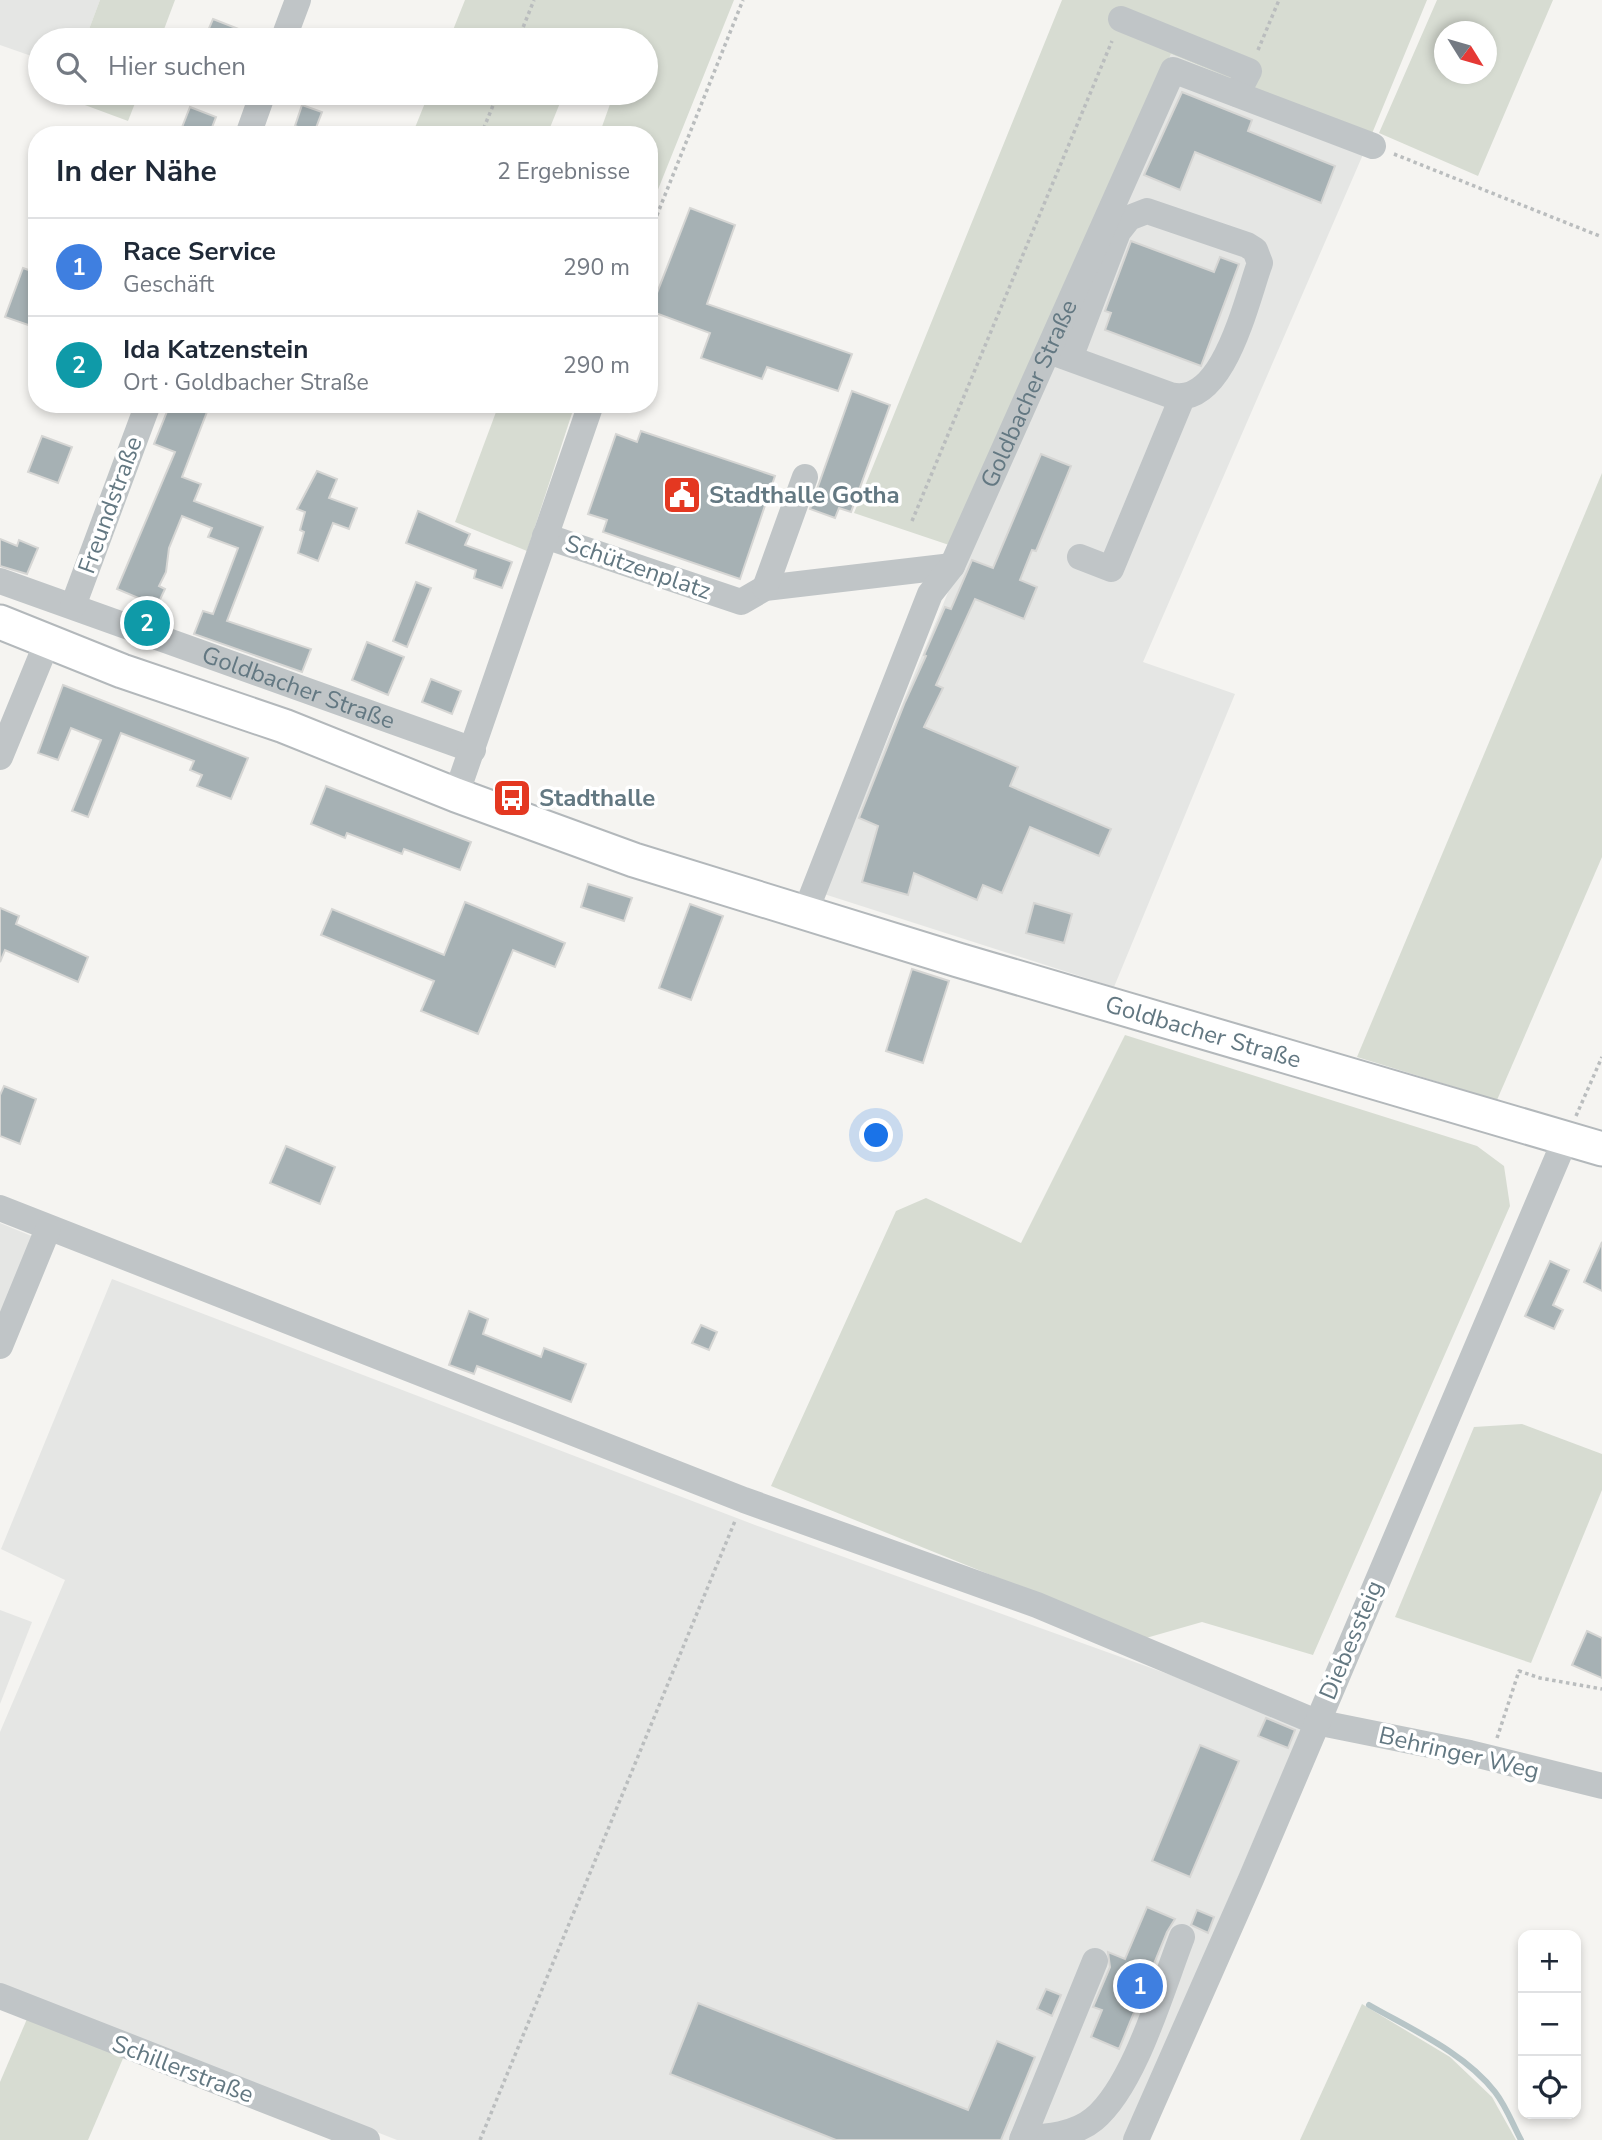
<!DOCTYPE html>
<html lang="de">
<meta charset="utf-8">
<style>
:root{--surface:#fff;--page:#f2f2f3;--text:#1f2937;--muted:#747a83;--line:#e0e1e3;--accent:#db2777}
body{margin:0;font-family:"Nunito Sans",sans-serif;background:var(--page);color:var(--text)}
.controls{position:absolute;right:21px;bottom:21px;display:grid;overflow:hidden;border-radius:14px;box-shadow:0 4px 10px #0003}
.controls button{width:63px;height:63px;display:grid;place-items:center;padding:0;border:0;border-bottom:2px solid var(--line);background:var(--surface);color:var(--text);font:35px sans-serif}
.compass{position:absolute;left:1434px;top:21px;width:63px;height:63px;border-radius:50%;background:var(--surface);box-shadow:0 4px 10px #0003;rotate:127deg}
.you{position:absolute;left:877px;top:1136px;width:24px;height:24px;margin:-18px;border:5px solid #fff;border-radius:50%;background:#1a73e8;box-shadow:0 0 0 10px #1a73e833}
.badge{display:grid;place-items:center;width:46px;height:46px;border-radius:50%;background:var(--accent);color:#fff;font-size:23px;font-weight:700}
.pin{position:absolute;translate:-50% -50%;border:4px solid #fff;box-shadow:0 2px 7px #0006}
.list{margin:0;padding:0;list-style:none}
h2{display:flex;justify-content:space-between;align-items:center;height:91px;margin:0;padding:0 28px;font-size:30px}
h2 small{font-size:23px;font-weight:400;color:var(--muted)}
.list li{display:grid;grid-template-columns:46px 1fr auto;gap:21px;align-items:center;box-sizing:border-box;height:98px;padding:0 28px;border-top:2px solid var(--line)}
.list b{display:block;font-size:26px;white-space:nowrap}
.list p{margin:0;font-size:23px;white-space:nowrap;color:var(--muted)}
.list em{font-size:23px;font-style:normal;color:var(--muted)}
.icon{flex:none;width:38px;height:38px;fill:none;stroke:currentColor;stroke-width:2;stroke-linecap:round;stroke-linejoin:round}
.map{position:relative;flex:none;width:1602px;height:2140px;overflow:hidden}
.search{position:absolute;background:var(--surface);box-shadow:0 4px 10px #0003;left:28px;top:28px;width:630px;height:77px;display:flex;align-items:center;gap:18px;box-sizing:border-box;padding:0 24px;border-radius:38px;color:var(--muted);font-size:26px}
.panel{position:absolute;background:var(--surface);box-shadow:0 4px 10px #0003;left:28px;top:126px;width:630px;height:287px;border-radius:28px}
.map>svg:first-child{display:block}
.built{fill:#e5e6e4}
.green{fill:#d7dcd2;fill-rule:evenodd}
.lines{fill:none;stroke-linecap:round;stroke-linejoin:round}
.stream{stroke:#b7c5c7;stroke-width:6}
.building{fill:#a6b1b4;stroke:#d6d6d4;stroke-width:2}
.major-casing{stroke:#b3b8bb;stroke-width:37}
.path{stroke:#babdbe;stroke-width:3.5;stroke-dasharray:3.5 3.5;stroke-linecap:butt}
.minor{stroke:#c0c5c7;stroke-width:26}
.major{stroke:#fff;stroke-width:33}
.labels{text-anchor:middle;dominant-baseline:central;stroke-width:7;stroke-linejoin:round;paint-order:stroke}
.street-label{font-size:24px;fill:#637882;stroke:#fff}
.poi-label{font-size:24px;font-weight:bold;fill:#637882;stroke:#fff;text-anchor:start}
</style>
<div class="map">
<svg width="1602" height="2140" viewBox="0 0 1602 2140">
<rect width="100%" height="100%" fill="#f5f4f1"/>
<!-- built -->
<g class="built">
<path d="M0 0H100L85 40H40V59L0 45Z"/>
<path d="M1171 54 1371 136 1143 662 1235 694 1114 987 824 894 965 551 955 547Z"/>
<path d="M0 1223 34 1237 0 1318Z"/>
<path d="M112 1279 755 1525 1304 1723 1125 2140H397L0 1984V1732L65 1580 1 1549Z"/>
<path d="M0 1610 32 1622 0 1704Z"/>
</g>
<!-- green -->
<g class="green">
<path d="M100 0H175L160 40H85Z"/>
<path d="M465 0H734L649 212V135H599L614 93H646V40H449Z"/>
<path d="M1062 0H1427L1371 136 1171 54 955 547 854 513Z"/>
<path d="M1437 0H1553L1478 176 1379 133ZM1444 32H1486V74H1444Z"/>
<path d="M68 93H139L128 121 66 98Z"/>
<path d="M429 93H564L547 135H412Z"/>
<path d="M499 404H575L527 551 455 522Z"/>
<path d="M1602 473V857L1497 1100 1357 1057Z"/>
<path d="M1125 1035 1477 1146 1504 1166 1510 1206 1313 1655 1202 1622 1146 1638 771 1486 896 1211 926 1198 1021 1243Z"/>
<path d="M1522 1424 1602 1454V1490L1531 1663 1395 1617 1474 1427Z"/>
<path d="M1362 2004 1450 2057 1492 2097 1516 2140H1300Z"/>
<path d="M27 2019 124 2056 88 2140H0V2082Z"/>
</g>
<g class="lines">
<!-- stream -->
<path class="stream" d="M1369 2005C1411 2029 1465 2053 1495 2092 1506 2106 1513 2125 1521 2140"/>
</g>
<!-- building -->
<g class="building">
<path d="M213 19 264 39V40H204Z"/>
<path d="M1182 92 1252 120 1248 131 1335 166 1321 203 1195 152 1180 190 1144 175Z"/>
<path d="M302 105 322 112 314 133 295 126Z"/>
<path d="M190 107 216 117 209 135H179Z"/>
<path d="M690 208 735 225 707 304 852 354 838 391 767 367 762 379 701 358 710 333 650 311Z"/>
<path d="M1131 241 1214 272 1220 257 1239 264 1201 366 1105 330 1111 313 1105 311Z"/>
<path d="M23 268 37 273V328L5 317Z"/>
<path d="M852 391 890 405 851 512 839 508 835 518 810 509Z"/>
<path d="M170 404H210L182 477 201 484 194 501 263 527 227 621 311 649 302 672 194 634 203 611 213 614 238 548 208 537 212 528 182 516 169 548 166 572 159 586 165 589 157 606 117 589 175 452 154 444Z"/>
<path d="M641 431 775 476 740 579 603 532 607 520 588 514 616 434 637 442Z"/>
<path d="M42 436 72 447 58 483 28 472Z"/>
<path d="M1041 454 1071 466 1036 551 1032 550 1020 580 1037 587 1024 619 975 599 936 685 943 688 924 727 1018 767 1010 786 1111 829 1099 856 1030 827 1002 893 983 885 977 900 914 873 908 895 862 882 878 826 859 818 905 702 926 656 924 655 945 607 951 609 972 560 993 568Z"/>
<path d="M317 471 337 479 329 498 357 508 349 529 333 523 318 561 298 553 304 532 300 530 305 512 297 509Z"/>
<path d="M418 511 470 534 465 545 512 562 502 588 474 578 476 570 406 543Z"/>
<path d="M0 539 17 546 19 540 38 548 27 574 0 566Z"/>
<path d="M416 582 431 588 407 647 393 641Z"/>
<path d="M367 642 404 657 388 695 352 680Z"/>
<path d="M431 679 461 691 452 714 422 702Z"/>
<path d="M63 685 248 758 231 799 197 786 202 775 190 770 194 761 121 733 88 817 72 811 101 740 71 728 58 760 38 753Z"/>
<path d="M326 786 471 842 460 870 404 849 402 854 347 833 345 838 311 824Z"/>
<path d="M588 884 632 898 624 921 581 907Z"/>
<path d="M465 902 565 943 555 967 513 950 478 1034 421 1011 434 981 321 935 332 909 444 955Z"/>
<path d="M1034 903 1072 914 1064 943 1026 933Z"/>
<path d="M690 904 723 916 691 1000 659 988Z"/>
<path d="M0 908 19 916 16 924 88 957 78 982 5 950 0 962Z"/>
<path d="M912 969 949 981 923 1063 886 1051Z"/>
<path d="M4 1086 36 1099 20 1144 0 1136V1095Z"/>
<path d="M286 1146 335 1167 320 1204 270 1183Z"/>
<path d="M1602 1242V1291L1584 1282Z"/>
<path d="M1550 1261 1569 1270 1553 1305 1563 1310 1554 1329 1525 1316Z"/>
<path d="M469 1311 488 1319 483 1334 541 1357 544 1348 586 1364 571 1402 477 1366 474 1374 449 1365Z"/>
<path d="M701 1325 717 1332 709 1350 692 1343Z"/>
<path d="M1587 1631 1602 1638V1678L1572 1665Z"/>
<path d="M1266 1718 1295 1730 1288 1748 1258 1736Z"/>
<path d="M1200 1745 1239 1761 1190 1877 1152 1861Z"/>
<path d="M1147 1907 1175 1919 1167 1932 1119 2049 1091 2037 1102 2010 1093 2007 1110 1967 1108 1952 1125 1959Z"/>
<path d="M1197 1910 1214 1917 1208 1933 1191 1925Z"/>
<path d="M1046 1989 1061 1995 1052 2016 1037 2009Z"/>
<path d="M698 2003 968 2110 997 2041 1035 2057 1001 2140H836L670 2074Z"/>
</g>
<g class="lines">
<defs>
<g id="major">
<path id="s3" d="M0 622 122 671 284 726 456 795 634 860 958 960 1602 1149"/>
</g>
</defs>
<!-- major casing -->
<use href="#major" class="major-casing"/>
<!-- path -->
<g class="path">
<path d="M518 40 534 0"/>
<path d="M1258 50 1279 0"/>
<path d="M481 135 498 93"/>
<path d="M1394 154 1602 237"/>
<path d="M649 235 743 0"/>
<path d="M912 521 1112 41"/>
<path d="M1576 1116 1602 1057"/>
<path d="M1497 1738 1519 1671 1540 1678 1602 1689"/>
<path d="M480 2140 735 1521"/>
</g>
<!-- minor -->
<g class="minor">
<path d="M1121 19 1249 71 1237 94"/>
<path d="M283 40 298 0"/>
<path d="M248 135 263 93"/>
<path d="M1049 351 1170 395C1223 410 1246 301 1260 263L1255 250 1247 245 1147 211 1129 218 1118 232 1070 358"/>
<path d="M545 536 741 602 765 588 952 566"/>
<path d="M1080 557 1111 569 1182 398"/>
<path id="s1" d="M0 581 473 750"/>
<path d="M765 588 805 477"/>
<path d="M73 606 148 404"/>
<path d="M0 757 48 640"/>
<path d="M456 795 591 404"/>
<path id="s2" d="M805 913 930 594 952 566 1173 70 1373 146"/>
<path d="M0 1208 744 1500 1037 1605 1316 1722 1470 1753 1602 1786"/>
<path d="M0 1346 48 1229"/>
<path d="M0 1996 367 2140"/>
<path d="M1023 2138C1047 2137 1075 2135 1094 2119 1135 2085 1162 1988 1182 1937"/>
<path d="M1022 2140 1095 1961"/>
<path d="M1136 2140 1251 1879 1565 1140"/>
</g>
<!-- major -->
<use href="#major" class="major"/>
</g>
<!-- icons -->
<defs>
<symbol id="civic-square" viewBox="-11 -11 22 22"><rect x="-9" y="-9" width="18" height="18" rx="4" fill="#e43821" stroke="#fff"/><path d="M-.6-6.5H3V-4.5H.6V-3L4-1V1h2V6H-6V1h2V-1L-.6-3ZM-1.2 2.5V6h2.4V2.5Z" fill="#fff"/></symbol>
<symbol id="bus-square" viewBox="-11 -11 22 22"><rect x="-9" y="-9" width="18" height="18" rx="4" fill="#e43821" stroke="#fff"/><path d="M-5-6H5V4H4V6H2V4H-2V6H-4V4H-5ZM-3.5-4V0h7V-4ZM-3.5 1.2v1.5H-2V1.2ZM2 1.2v1.5H3.5V1.2Z" fill="#fff"/></symbol>
</defs>
<g fill-rule="evenodd">
<use href="#civic-square" x="660" y="473" width="44" height="44"/>
<use href="#bus-square" x="490" y="776" width="44" height="44"/>
</g>
<g class="labels">
<!-- street labels -->
<g class="street-label">
<text stroke="none"><textPath href="#s2" startOffset="567">Goldbacher Straße</textPath></text>
<text transform="translate(110 505) rotate(-70)">Freundstraße</text>
<text transform="translate(638 567) rotate(19)">Schützenplatz</text>
<text stroke="none"><textPath href="#s1" startOffset="317">Goldbacher Straße</textPath></text>
<text stroke="none"><textPath href="#s3" startOffset="1272">Goldbacher Straße</textPath></text>
<text transform="translate(1351 1640) rotate(-67)">Diebessteig</text>
<text transform="translate(1459 1753) rotate(13)">Behringer Weg</text>
<text transform="translate(183 2069) rotate(21)">Schillerstraße</text>
</g>
<!-- poi labels -->
<g class="poi-label">
<text x="709" y="495">Stadthalle Gotha</text>
<text x="539" y="798">Stadthalle</text>
</g>
</g>
</svg>
<div class="controls">
<button>+</button>
<button>−</button>
<button><svg class="icon" aria-label="locate" viewBox="0 0 24 24"><circle cx="12" cy="12" r="6"/><path d="M12 2v4M12 18v4M2 12h4M18 12h4"/></svg></button>
</div>
<svg class="compass" viewBox="-18 -18 36 36"><path d="M0-13l5 13h-10z" fill="#e53935"/><path d="M0 13l5-13h-10z" fill="#747a83"/></svg>
<div class="you"></div>
<div class="pin badge" style="left:1140px;top:1986px;background:#3f7fe0">1</div>
<div class="pin badge" style="left:147px;top:623px;background:#0f9aa8">2</div>
<div class="search"><svg class="icon" aria-label="search" viewBox="0 0 24 24"><circle cx="10" cy="10" r="6"/><path d="M15 15l6 6"/></svg>Hier suchen</div>
<section class="panel">
<h2>In der Nähe<small>2 Ergebnisse</small></h2>
<ul class="list">
<li><span class="badge" style="background:#3f7fe0">1</span><div><b>Race Service</b><p>Geschäft</p></div><em>290 m</em></li>
<li><span class="badge" style="background:#0f9aa8">2</span><div><b>Ida Katzenstein</b><p>Ort · Goldbacher Straße</p></div><em>290 m</em></li>
</ul>
</section>
</div>
